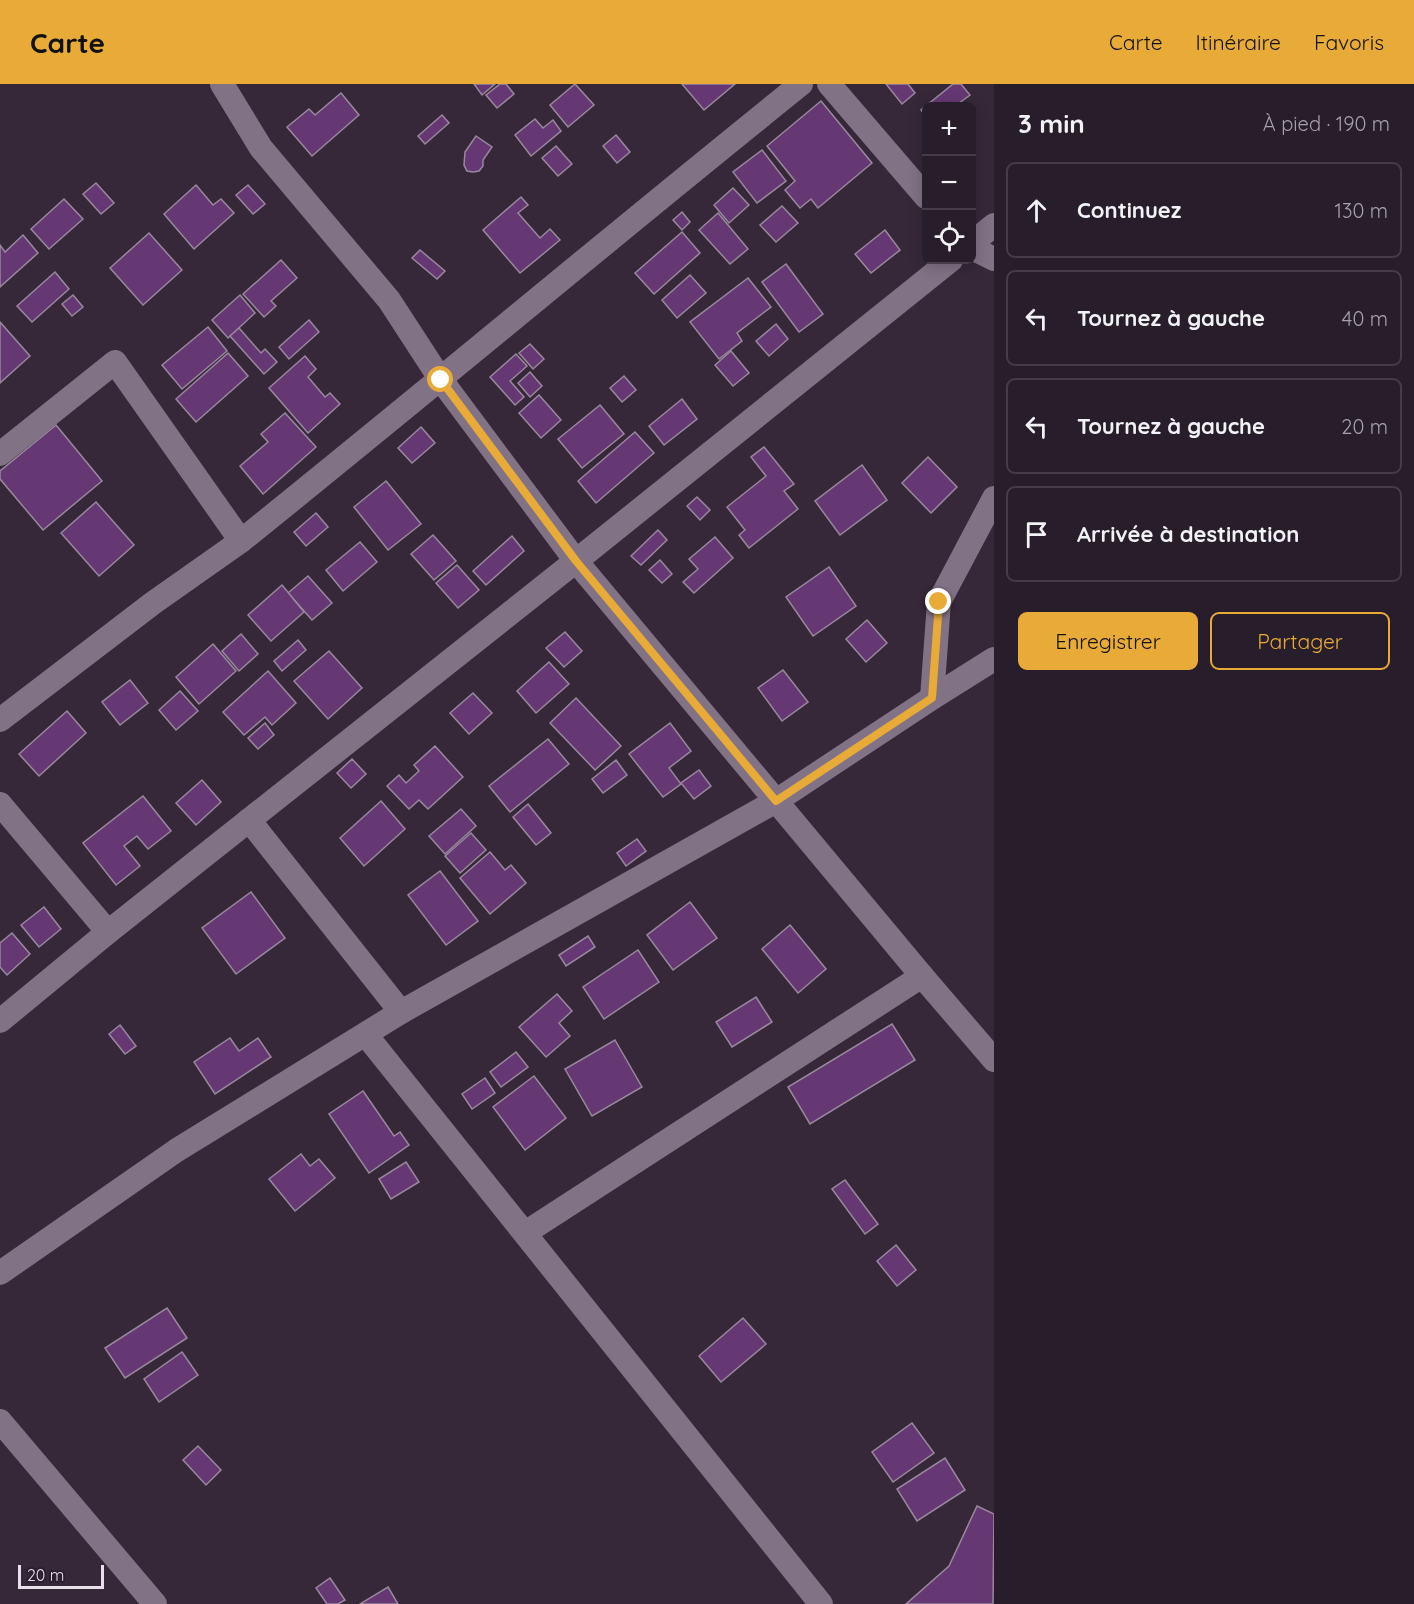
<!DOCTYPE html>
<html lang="fr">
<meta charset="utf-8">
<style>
:root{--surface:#281e2b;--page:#302733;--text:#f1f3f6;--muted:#a5a2a9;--line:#443c47;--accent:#e8ab37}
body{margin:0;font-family:Quicksand,sans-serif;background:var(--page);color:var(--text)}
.controls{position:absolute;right:18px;top:18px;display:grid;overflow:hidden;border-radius:9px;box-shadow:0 3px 15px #0003}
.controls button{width:54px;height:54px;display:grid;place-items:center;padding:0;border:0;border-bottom:2px solid var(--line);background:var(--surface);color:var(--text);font:30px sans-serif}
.scale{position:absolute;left:18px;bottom:15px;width:86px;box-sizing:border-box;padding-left:6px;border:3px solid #e9e0ec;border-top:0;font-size:16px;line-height:21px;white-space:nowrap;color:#e9e0ec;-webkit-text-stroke:4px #2b1e2f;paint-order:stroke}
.stop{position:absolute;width:18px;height:18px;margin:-14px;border:4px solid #e8ab37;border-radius:50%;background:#fff}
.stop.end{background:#e8ab37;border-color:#fff;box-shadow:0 2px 6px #0008}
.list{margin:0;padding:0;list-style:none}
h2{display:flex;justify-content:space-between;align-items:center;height:78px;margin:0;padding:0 24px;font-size:26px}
h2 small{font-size:20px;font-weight:400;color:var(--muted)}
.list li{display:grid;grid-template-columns:39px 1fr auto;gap:18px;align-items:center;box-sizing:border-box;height:96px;margin:0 12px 12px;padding:0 12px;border:2px solid var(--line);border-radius:9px}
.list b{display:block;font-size:22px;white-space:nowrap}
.list em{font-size:20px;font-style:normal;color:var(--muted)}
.actions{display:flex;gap:12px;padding:18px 24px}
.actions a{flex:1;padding:14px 0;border:2px solid var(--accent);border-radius:9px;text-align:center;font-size:21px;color:var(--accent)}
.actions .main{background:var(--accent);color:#111}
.icon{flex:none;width:33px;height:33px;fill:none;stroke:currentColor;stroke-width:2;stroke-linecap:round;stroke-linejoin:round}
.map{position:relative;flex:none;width:994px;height:1520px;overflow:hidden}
header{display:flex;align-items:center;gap:36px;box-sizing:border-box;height:84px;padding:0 30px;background:var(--accent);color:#111}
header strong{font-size:28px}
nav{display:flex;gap:33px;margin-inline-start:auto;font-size:21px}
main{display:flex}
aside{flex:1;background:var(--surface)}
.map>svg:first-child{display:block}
.building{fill:#663873;stroke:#98889d;stroke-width:1.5}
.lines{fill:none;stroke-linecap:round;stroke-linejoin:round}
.street{stroke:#827286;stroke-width:24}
.route{stroke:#e8ab37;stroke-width:8}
</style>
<header>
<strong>Carte</strong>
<nav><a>Carte</a><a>Itinéraire</a><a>Favoris</a></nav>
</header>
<main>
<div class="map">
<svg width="994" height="1520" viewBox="0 0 994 1520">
<rect width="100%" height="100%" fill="#362839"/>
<!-- building -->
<g class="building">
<path d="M474 0H495L482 11Z"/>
<path d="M500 0H506L514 10 497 24 486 11Z"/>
<path d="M575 0 594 21 568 43 550 21Z"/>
<path d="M682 0H735L704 26Z"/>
<path d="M886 0H908L915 9 902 20Z"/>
<path d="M953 0H961L970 11 955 22H926V33L921 26Z"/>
<path d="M341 9 359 31 312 72 287 43 309 25 315 31Z"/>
<path d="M821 17 872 79 818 124 811 115 800 124 785 106 795 97 767 62Z"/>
<path d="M442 31 449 39 425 60 418 52Z"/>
<path d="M535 35 543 44 553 36 561 47 531 72 515 51Z"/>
<path d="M616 51 630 68 617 79 603 62Z"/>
<path d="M476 52 492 63 483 76V82L479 87 473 88 467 87 464 81 465 68Z"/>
<path d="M556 62 572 80 558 92 542 74Z"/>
<path d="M762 66 786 97 757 119 733 88Z"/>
<path d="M96 99 114 119 101 130 83 110Z"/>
<path d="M196 101 213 121 221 115 234 129 194 165 164 130Z"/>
<path d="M248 101 265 120 253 130 236 111Z"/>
<path d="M733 104 749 121 729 139 714 121Z"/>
<path d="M521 113 528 121 518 129 540 154 550 145 560 156 520 189 483 146Z"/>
<path d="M64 115 83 135 49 165 31 145Z"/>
<path d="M782 122 798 139 776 158 760 141Z"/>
<path d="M682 128 690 138 682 146 673 136Z"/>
<path d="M718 129 748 165 730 180 699 146Z"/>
<path d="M885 146 900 166 871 189 855 170Z"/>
<path d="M682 148 700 169 654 210 635 189Z"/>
<path d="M149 149 182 186 143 221 110 184Z"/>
<path d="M23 151 38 169 0 203V161L5 168Z"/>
<path d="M420 166 445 187 437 195 412 174Z"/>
<path d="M281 176 297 194 271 217 276 222 264 233 243 210Z"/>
<path d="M786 180 823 230 799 248 762 198Z"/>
<path d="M55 188 69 205 32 238 17 222Z"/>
<path d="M690 191 706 209 677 234 662 216Z"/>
<path d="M748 194 771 223 737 249 742 257 719 275 690 238Z"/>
<path d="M73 211 83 223 72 232 62 220Z"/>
<path d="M240 211 255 229 228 254 212 236Z"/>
<path d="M309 236 319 248 289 275 279 263Z"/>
<path d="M0 238 30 272 0 299Z"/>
<path d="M776 240 788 255 769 272 756 257Z"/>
<path d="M208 243 227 267 182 305 162 281Z"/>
<path d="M239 244 261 269 265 265 277 278 264 290 230 252Z"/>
<path d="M530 260 544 275 533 285 519 269Z"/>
<path d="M731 267 749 289 733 302 715 281Z"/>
<path d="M228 269 248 292 196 338 176 315Z"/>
<path d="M516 270 527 282 510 297 524 313 515 321 490 293Z"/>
<path d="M305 272 316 285 308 293 325 313 330 309 340 320 308 349 269 304Z"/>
<path d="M530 288 542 302 530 313 518 299Z"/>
<path d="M624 292 636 306 622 318 610 304Z"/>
<path d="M539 311 561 336 541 354 519 329Z"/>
<path d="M682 315 697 335 664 361 649 342Z"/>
<path d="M600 321 624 350 582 384 558 355Z"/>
<path d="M285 329 316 363 263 410 240 382 268 358 261 350Z"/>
<path d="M56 341 102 397 43 446 0 395V387Z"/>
<path d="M421 343 435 359 412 379 398 364Z"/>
<path d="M635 348 654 369 596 419 578 397Z"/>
<path d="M764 363 794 400 784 407 798 425 749 464 739 451 745 446 727 423 766 392 751 373Z"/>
<path d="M928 373 957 403 931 429 902 399Z"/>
<path d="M862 381 887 416 840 451 815 417Z"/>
<path d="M386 397 421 440 388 466 354 423Z"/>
<path d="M697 413 710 426 700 436 687 422Z"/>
<path d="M96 418 134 461 99 492 61 449Z"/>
<path d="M316 429 328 443 306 462 294 448Z"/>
<path d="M658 446 667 456 641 481 631 472Z"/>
<path d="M433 451 456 477 434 496 411 470Z"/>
<path d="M512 452 524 467 486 501 473 487Z"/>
<path d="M715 453 733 474 694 509 683 498 698 485 689 475Z"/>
<path d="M360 458 377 478 343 507 326 486Z"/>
<path d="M660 476 672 490 662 499 649 486Z"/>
<path d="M457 481 479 506 458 524 436 499Z"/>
<path d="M829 483 856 522 813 552 786 513Z"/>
<path d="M308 492 332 519 312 536 288 509Z"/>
<path d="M282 501 304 528 271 557 248 531Z"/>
<path d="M867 536 887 559 866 578 846 555Z"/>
<path d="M565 548 582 567 564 583 546 564Z"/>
<path d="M241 550 258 570 239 587 222 567Z"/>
<path d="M298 556 306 566 282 587 274 577Z"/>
<path d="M213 560 236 587 199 620 176 593Z"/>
<path d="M329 567 362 604 328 635 294 597Z"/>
<path d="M549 578 569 600 536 629 517 607Z"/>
<path d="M783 586 808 618 782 637 758 604Z"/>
<path d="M268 587 296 619 272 641 265 633 244 651 223 628Z"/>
<path d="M130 596 148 619 120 641 102 618Z"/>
<path d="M180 607 198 627 176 646 159 626Z"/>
<path d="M473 609 492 629 469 650 450 629Z"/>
<path d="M576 614 621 662 595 686 550 639Z"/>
<path d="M67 627 86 649 39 692 19 670Z"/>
<path d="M265 639 274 651 258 665 248 654Z"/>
<path d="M670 639 691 667 669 684 681 700 663 713 629 670Z"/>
<path d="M548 655 569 680 510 728 489 702Z"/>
<path d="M435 662 463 693 428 725 419 716 409 725 387 702 399 691 406 699 419 687 414 681Z"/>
<path d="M352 675 366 690 351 704 337 689Z"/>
<path d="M616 676 627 691 603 709 592 695Z"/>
<path d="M699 686 711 702 694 715 681 699Z"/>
<path d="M202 696 221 718 196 741 176 719Z"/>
<path d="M143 712 171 747 148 765 137 752 124 762 140 782 116 801 83 759Z"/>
<path d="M381 717 405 745 364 782 340 754Z"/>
<path d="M528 720 551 749 536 761 513 733Z"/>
<path d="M461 725 476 742 445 770 429 752Z"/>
<path d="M471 749 486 766 460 789 445 772Z"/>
<path d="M637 755 646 767 626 782 617 769Z"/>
<path d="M490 768 505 786 511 781 526 799 490 830 460 794Z"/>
<path d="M440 787 478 837 446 861 408 811Z"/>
<path d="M251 808 285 854 236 890 202 844Z"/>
<path d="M690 818 717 854 673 886 647 851Z"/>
<path d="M44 823 61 845 39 863 21 841Z"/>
<path d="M790 841 826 885 798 909 762 865Z"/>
<path d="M12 849 30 870 7 891 0 883V859Z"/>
<path d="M588 852 595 863 566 882 559 871Z"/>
<path d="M638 866 659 898 604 935 583 903Z"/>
<path d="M557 910 572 927 559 939 570 952 546 973 519 943Z"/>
<path d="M756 913 772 938 732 963 716 938Z"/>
<path d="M892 940 915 976 810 1040 788 1003Z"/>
<path d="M120 941 136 962 125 970 109 950Z"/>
<path d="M230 954 239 967 258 954 271 973 215 1010 194 978Z"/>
<path d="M615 956 642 1003 592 1032 565 985Z"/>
<path d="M516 968 528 983 501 1003 490 988Z"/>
<path d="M534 992 566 1034 525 1066 493 1023Z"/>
<path d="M485 994 495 1009 472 1025 462 1010Z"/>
<path d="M363 1007 394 1052 400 1048 409 1061 369 1089 329 1030Z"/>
<path d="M301 1070 310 1082 319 1075 335 1094 295 1127 269 1095Z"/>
<path d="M406 1078 419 1098 391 1115 379 1095Z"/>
<path d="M845 1096 878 1140 865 1150 832 1105Z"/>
<path d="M896 1161 916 1186 897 1202 877 1177Z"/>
<path d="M167 1224 187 1254 125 1294 105 1264Z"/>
<path d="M743 1234 766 1260 721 1298 699 1272Z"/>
<path d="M182 1268 198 1291 159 1318 144 1295Z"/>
<path d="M912 1339 934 1369 893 1398 872 1368Z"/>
<path d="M198 1362 221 1386 206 1401 183 1376Z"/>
<path d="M945 1374 965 1406 917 1437 897 1405Z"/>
<path d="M977 1422 994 1430 993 1520H906L949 1482Z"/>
<path d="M330 1494 345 1516 338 1520H327L316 1504Z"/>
<path d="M388 1503 398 1520H360Z"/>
</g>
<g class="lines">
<!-- street -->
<g class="street">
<path d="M222 0 261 64 389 216 441 296 576 477 922 892 994 976"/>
<path d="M829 0 926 113"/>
<path d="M972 159 994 141"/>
<path d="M972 164 994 175"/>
<path d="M0 370 115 278 241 457C429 306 613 151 801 0"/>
<path d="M932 614 939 518 994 414"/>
<path d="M0 636 153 519 241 457"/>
<path d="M0 720 108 848"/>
<path d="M249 736 401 928"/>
<path d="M0 937 108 848 576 477 951 176"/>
<path d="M366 951 821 1520"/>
<path d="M525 1149 922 892"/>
<path d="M0 1189 177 1066 401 928 776 717 932 614 994 575"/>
<path d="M0 1337 155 1520"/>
</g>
</g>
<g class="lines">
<!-- route -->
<path class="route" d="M441 296 576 477 776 717 932 614 939 518"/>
</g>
</svg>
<div class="controls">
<button>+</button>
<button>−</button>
<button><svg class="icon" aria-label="locate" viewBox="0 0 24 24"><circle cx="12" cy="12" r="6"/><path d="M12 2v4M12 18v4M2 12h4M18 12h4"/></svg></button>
</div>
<div class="scale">20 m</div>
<div class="stop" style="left:441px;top:296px"></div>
<div class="stop end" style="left:939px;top:518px"></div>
</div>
<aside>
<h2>3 min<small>À pied · 190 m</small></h2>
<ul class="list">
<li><svg class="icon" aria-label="ahead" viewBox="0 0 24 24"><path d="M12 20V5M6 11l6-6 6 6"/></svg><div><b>Continuez</b></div><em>130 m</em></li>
<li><svg class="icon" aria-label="left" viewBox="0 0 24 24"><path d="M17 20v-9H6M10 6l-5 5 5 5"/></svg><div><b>Tournez à gauche</b></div><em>40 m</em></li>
<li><svg class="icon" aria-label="left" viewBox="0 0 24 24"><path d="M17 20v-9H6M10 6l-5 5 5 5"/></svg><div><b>Tournez à gauche</b></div><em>20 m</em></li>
<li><svg class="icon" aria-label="arrive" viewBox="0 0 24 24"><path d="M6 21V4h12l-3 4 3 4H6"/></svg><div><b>Arrivée à destination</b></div></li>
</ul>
<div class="actions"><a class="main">Enregistrer</a><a>Partager</a></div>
</aside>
</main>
